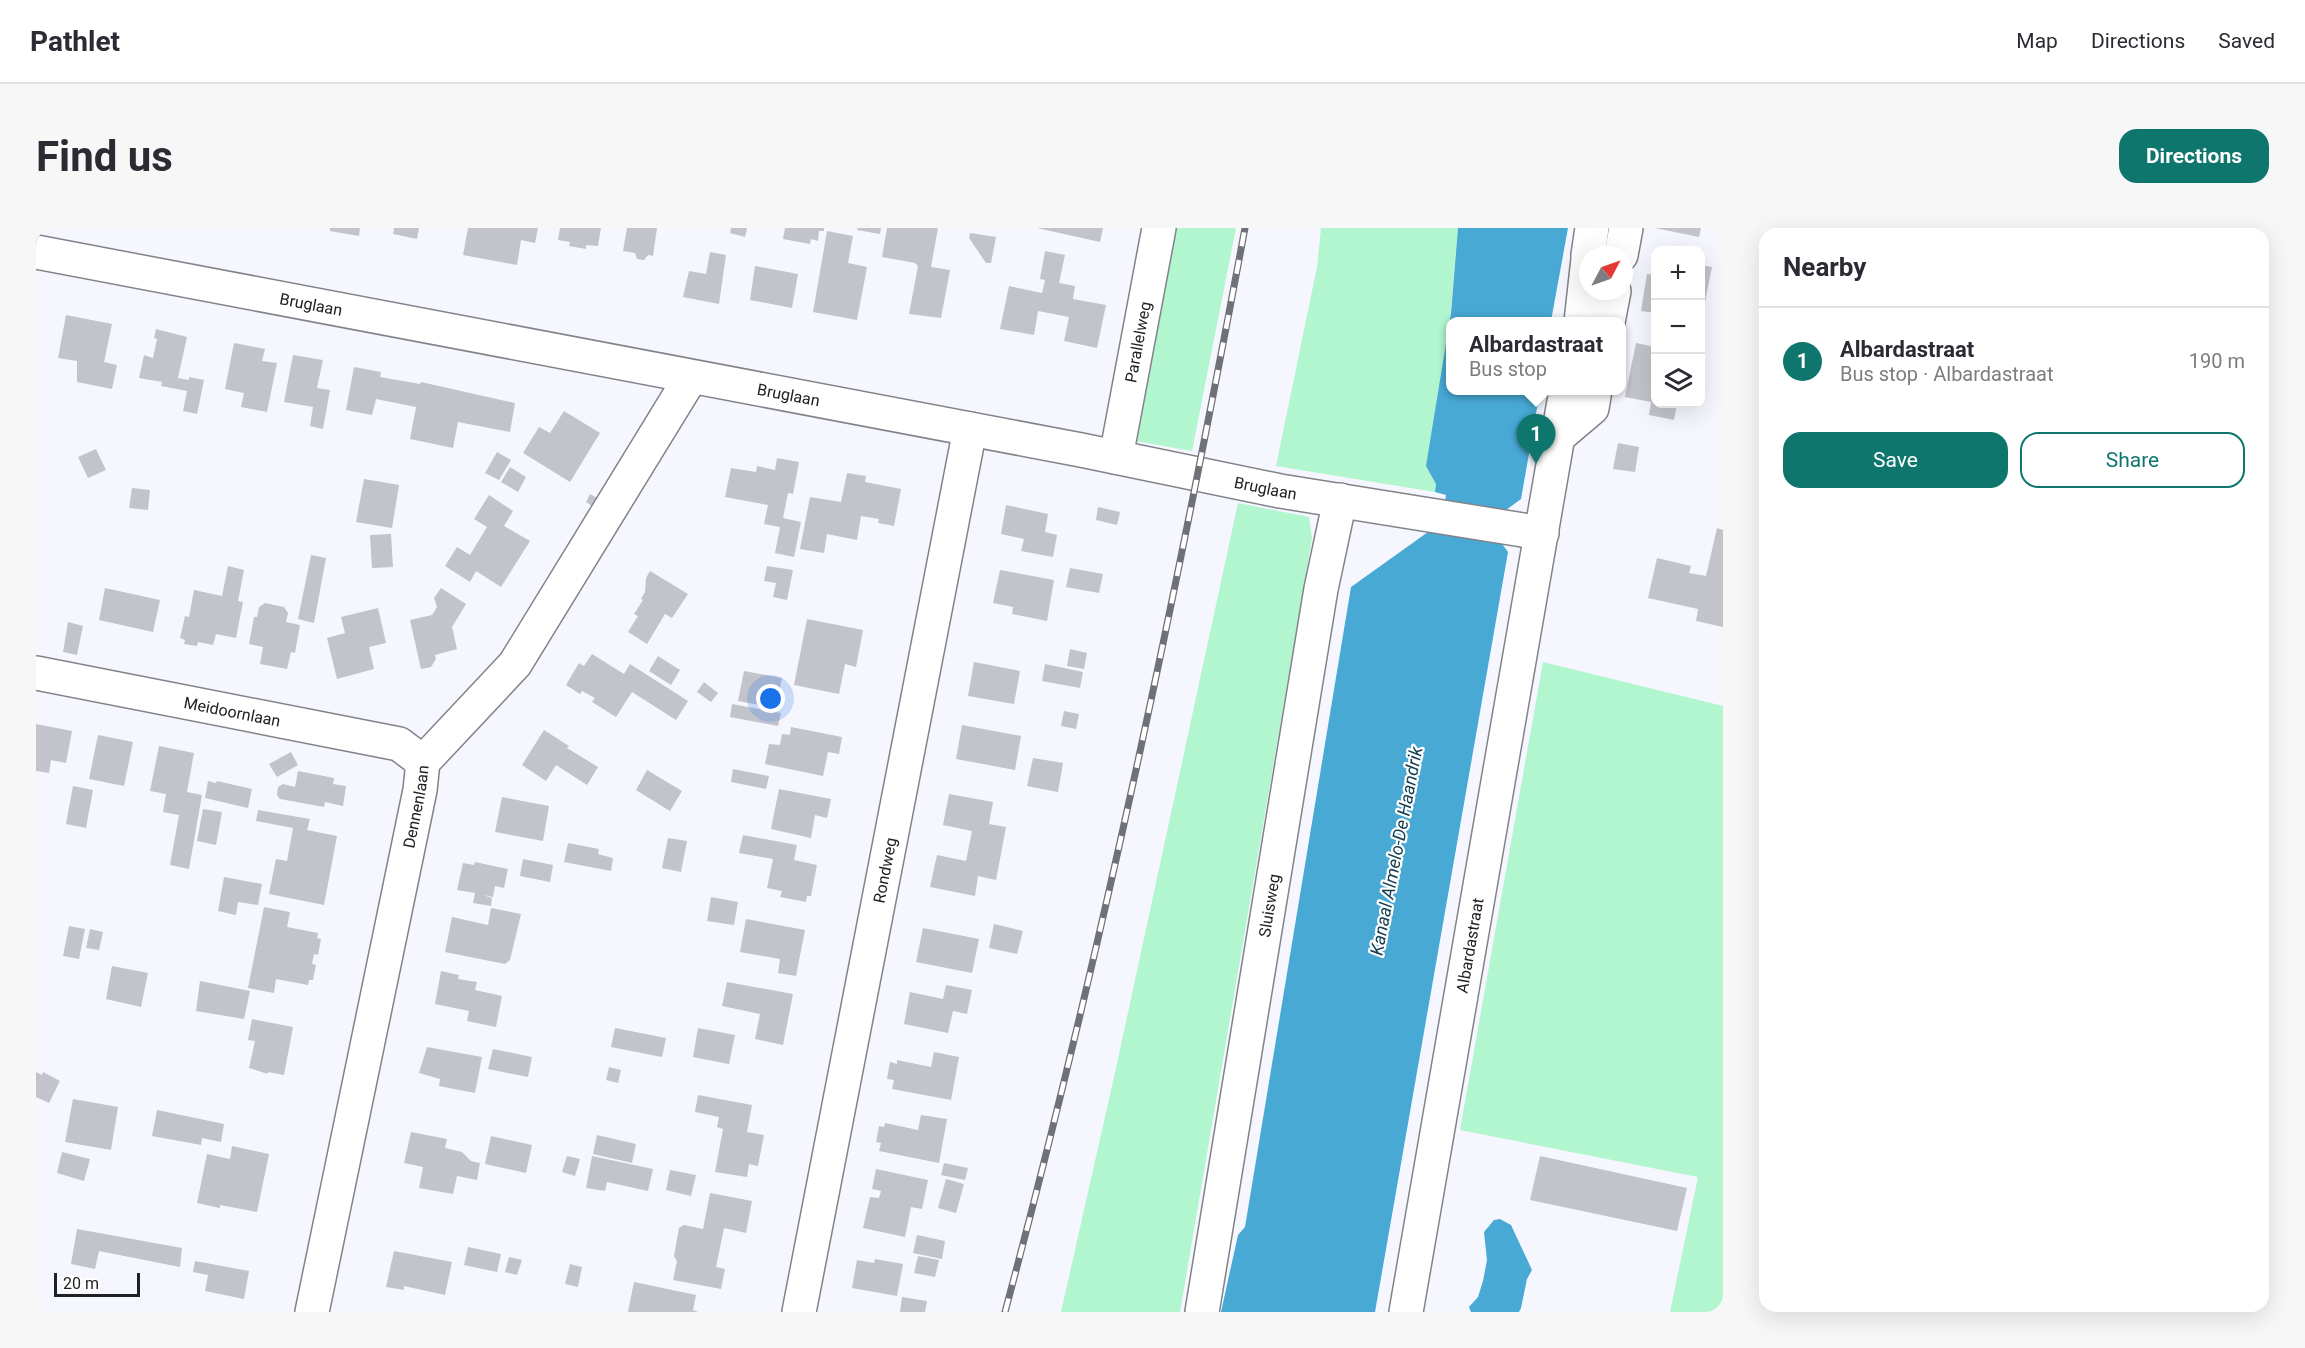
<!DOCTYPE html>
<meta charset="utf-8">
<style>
:root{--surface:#fff;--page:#f7f7f7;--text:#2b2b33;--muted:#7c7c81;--line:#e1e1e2;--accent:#0f766e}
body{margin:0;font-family:Roboto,sans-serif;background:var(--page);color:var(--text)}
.controls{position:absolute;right:18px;top:18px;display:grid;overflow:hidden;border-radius:12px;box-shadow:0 6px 24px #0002}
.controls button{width:54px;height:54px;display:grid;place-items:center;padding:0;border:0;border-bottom:2px solid var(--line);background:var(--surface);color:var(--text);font:30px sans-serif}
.compass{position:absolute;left:1543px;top:18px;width:54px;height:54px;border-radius:50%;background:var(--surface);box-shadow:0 6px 24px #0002;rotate:49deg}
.scale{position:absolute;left:18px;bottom:15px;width:86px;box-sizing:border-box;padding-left:6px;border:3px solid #202124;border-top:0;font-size:16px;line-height:21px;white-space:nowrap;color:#202124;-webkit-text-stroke:4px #fff;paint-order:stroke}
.you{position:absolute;left:735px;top:471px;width:21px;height:21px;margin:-15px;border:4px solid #fff;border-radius:50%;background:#1a73e8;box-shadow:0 0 0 9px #1a73e833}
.badge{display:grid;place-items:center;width:39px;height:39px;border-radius:50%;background:var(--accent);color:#fff;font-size:20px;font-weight:700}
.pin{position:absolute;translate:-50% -50px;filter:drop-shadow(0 2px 3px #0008)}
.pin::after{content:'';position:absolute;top:32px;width:21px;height:18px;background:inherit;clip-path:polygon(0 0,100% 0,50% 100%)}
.popup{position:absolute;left:1410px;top:89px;width:180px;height:78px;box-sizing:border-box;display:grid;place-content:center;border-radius:12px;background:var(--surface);filter:drop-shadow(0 2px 4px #0005);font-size:20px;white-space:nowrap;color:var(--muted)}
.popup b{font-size:22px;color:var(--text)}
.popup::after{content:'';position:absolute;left:50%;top:100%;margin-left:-12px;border:12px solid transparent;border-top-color:var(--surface)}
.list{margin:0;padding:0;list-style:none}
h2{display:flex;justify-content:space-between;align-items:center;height:78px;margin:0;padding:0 24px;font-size:26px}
h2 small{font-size:20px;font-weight:400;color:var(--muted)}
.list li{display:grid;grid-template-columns:39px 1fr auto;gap:18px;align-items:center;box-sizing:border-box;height:108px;padding:0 24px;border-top:2px solid var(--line)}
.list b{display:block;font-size:22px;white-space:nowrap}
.list p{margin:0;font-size:20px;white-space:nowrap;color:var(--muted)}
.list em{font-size:20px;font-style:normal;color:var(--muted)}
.actions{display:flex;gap:12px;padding:18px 24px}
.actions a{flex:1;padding:14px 0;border:2px solid var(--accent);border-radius:18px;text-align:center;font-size:21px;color:var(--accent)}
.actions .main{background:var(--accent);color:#fff}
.icon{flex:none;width:33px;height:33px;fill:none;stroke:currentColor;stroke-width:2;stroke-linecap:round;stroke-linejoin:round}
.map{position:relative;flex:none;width:1687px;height:1084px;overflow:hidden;border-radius:18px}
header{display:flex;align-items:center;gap:36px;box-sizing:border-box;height:84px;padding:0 30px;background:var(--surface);border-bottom:2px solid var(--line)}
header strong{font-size:28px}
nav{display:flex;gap:33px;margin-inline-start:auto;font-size:21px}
.intro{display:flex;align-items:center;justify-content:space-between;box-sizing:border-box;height:144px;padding:0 36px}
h1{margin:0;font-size:42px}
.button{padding:15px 27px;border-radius:18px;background:var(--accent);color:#fff;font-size:21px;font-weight:700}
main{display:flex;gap:36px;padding:0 36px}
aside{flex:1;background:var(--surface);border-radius:18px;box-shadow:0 6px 24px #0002}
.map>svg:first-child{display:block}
.green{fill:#b1f6cf}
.water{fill:#48a9d5}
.building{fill:#c3c4cb}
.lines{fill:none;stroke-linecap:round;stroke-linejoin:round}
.minor-casing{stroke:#82838a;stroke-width:36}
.minor{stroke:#fff;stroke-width:33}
.rail-casing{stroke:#707176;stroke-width:7}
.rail{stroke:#fff;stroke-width:4.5;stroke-dasharray:14;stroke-linecap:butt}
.labels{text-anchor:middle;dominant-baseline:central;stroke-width:4.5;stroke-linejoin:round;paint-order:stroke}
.street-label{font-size:16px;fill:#202124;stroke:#fff}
.water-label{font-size:18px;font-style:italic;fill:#133d50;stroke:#fff}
</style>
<header>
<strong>Pathlet</strong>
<nav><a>Map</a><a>Directions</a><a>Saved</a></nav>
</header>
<div class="intro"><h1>Find us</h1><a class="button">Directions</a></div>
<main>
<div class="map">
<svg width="1687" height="1084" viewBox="0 0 1687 1084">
<rect width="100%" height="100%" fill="#f5f6fe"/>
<!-- green -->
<g class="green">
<path d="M1134 0H1200L1156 223 1093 212Z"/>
<path d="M1285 0H1422L1399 264 1240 238 1281 39Z"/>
<path d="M1202 275 1273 289 1276 310 1144 1084H1025L1080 840Z"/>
<path d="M1507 434 1687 478V1084H1634L1662 949 1424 902Z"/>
</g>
<!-- water -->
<g class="water">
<path d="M1422 0H1532L1515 93 1414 94V162L1504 163 1485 271 1470 282 1450 279 1444 308 1464 313 1472 324 1339 1084H1185L1202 1007 1209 999 1315 359 1392 304 1393 300 1405 301 1410 267 1399 264 1400 256 1390 238 1415 85Z"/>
<path d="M1464 991 1475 997 1496 1042 1491 1051 1485 1080 1483 1084H1435L1433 1079 1442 1069 1447 1053 1451 1032 1448 1004 1458 992Z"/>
</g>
<!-- building -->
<g class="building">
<path d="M294 0H324L323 8 294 3Z"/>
<path d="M358 0H383L381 11 357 6Z"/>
<path d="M432 0H502L499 15 485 12 481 37 427 27Z"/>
<path d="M524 0H565L562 18 550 17V21L533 18 534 14 522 12Z"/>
<path d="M591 0H621L617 28 612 27 608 32 601 31 599 25 587 23Z"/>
<path d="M695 0H711L709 9 694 5Z"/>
<path d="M749 0H788V3H783L782 13 775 11 774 16 747 11Z"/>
<path d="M822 0H845L844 6 821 2Z"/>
<path d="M851 0H902L895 39 914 42 905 90 873 86 882 38 879 35 846 29Z"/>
<path d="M1001 0H1067L1064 14Z"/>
<path d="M1619 0H1665L1663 9Z"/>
<path d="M791 3 817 8 812 35 831 39 821 92 777 84Z"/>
<path d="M934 5 960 9 955 35H950L933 10Z"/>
<path d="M1009 23 1029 27 1023 55 1039 58 1037 71 1070 77 1061 120 1028 113 1033 89 1002 83 998 107 964 101 973 58 1006 65 1009 52 1004 51Z"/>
<path d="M674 24 690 27 683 76 647 69 653 43 670 46Z"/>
<path d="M1665 37 1676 39 1669 74 1665 73Z"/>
<path d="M719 38 762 46 756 80 714 72Z"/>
<path d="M1611 46 1620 47V85L1605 83Z"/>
<path d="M30 87 76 96 68 134 81 137 76 161 41 154V133L22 130Z"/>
<path d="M120 101 151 109 142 150 153 152V149L168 152 161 186 147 183 151 163 125 158 126 154 103 150 108 127 117 130 121 111 118 110Z"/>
<path d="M198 115 229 121 226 133 241 135 231 184 205 179 208 165 189 161Z"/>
<path d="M1600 115 1620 119V176H1641L1638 192 1613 187 1615 174 1589 169Z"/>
<path d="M257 127 287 132 281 160 294 162 287 201 274 198 277 179 248 174Z"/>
<path d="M318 139 345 144 344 149 384 156 385 154 479 175 474 204 422 194 417 220 374 211 380 179 340 171 336 187 310 182Z"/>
<path d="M528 183 564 205 534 254 487 225 503 199 514 205Z"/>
<path d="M1582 215 1603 219 1599 244 1577 241Z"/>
<path d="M60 221 70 242 52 250 42 229Z"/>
<path d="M461 224 475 232 463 252 449 245Z"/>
<path d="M741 230 763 234 757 266 752 265 747 290 765 294 758 329 739 325 744 299 728 296 732 277 689 269 695 240 720 244 721 238 739 242Z"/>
<path d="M474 239 490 249 482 264 465 254Z"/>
<path d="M811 245 830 248 829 254 865 261 858 298 842 295 843 291 825 288 821 312 791 306 788 325 764 321 774 269 805 274Z"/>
<path d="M328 251 363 257 356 300 320 294Z"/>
<path d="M96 260 114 262 112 282 93 280Z"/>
<path d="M554 266 561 270 556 278 550 274Z"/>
<path d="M453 267 477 283 468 298 494 313 465 359 440 343 434 354 409 338 421 319 434 327 451 299 438 291Z"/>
<path d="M970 277 1012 286 1009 304 1021 307 1017 329 985 323 988 311 965 306Z"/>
<path d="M1062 279 1084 284 1081 297 1060 292Z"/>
<path d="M1681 300 1687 302V399L1660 393 1662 381 1612 370 1621 330 1655 338 1653 345 1670 348Z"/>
<path d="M355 306 357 339 336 340 334 307Z"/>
<path d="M275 327 290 330 278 395 262 391Z"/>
<path d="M192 338 208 342 202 373 207 374 200 410 180 406 177 417 162 414 161 418 148 416 149 412 144 410 149 388 153 389 158 362 186 368Z"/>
<path d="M731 338 757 342 751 372 737 369 740 355 728 353Z"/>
<path d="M1034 340 1067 346 1063 365 1030 359Z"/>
<path d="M964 342 1018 352 1011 393 976 386 977 379 957 375Z"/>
<path d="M614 343 652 366 636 390 629 386 611 416 592 404 602 388 598 386 607 372 605 371 609 364 610 350Z"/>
<path d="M69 360 124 372 117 404 63 392Z"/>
<path d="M405 360 430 376 416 399 421 421 399 427 400 431 395 439 385 441 374 392 396 387 401 379 398 370Z"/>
<path d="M229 375 248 379 252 385 250 394 264 397 259 425 255 424 251 441 224 436 227 419 213 416 218 389H221L223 379Z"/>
<path d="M342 380 350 415 333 419 338 441 301 451 291 410 309 405 305 389Z"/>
<path d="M771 391 827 402 820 439 809 436 803 466 758 457Z"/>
<path d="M32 394 47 398 41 427 27 424Z"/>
<path d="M1034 421 1051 425 1048 441 1031 438Z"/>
<path d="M556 426 588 446 594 436 652 473 640 492 596 464 580 489 556 474 559 470 546 463 544 466 530 457 543 435 548 438Z"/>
<path d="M622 428 644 442 635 457 613 443Z"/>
<path d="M938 434 984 443 978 476 932 468Z"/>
<path d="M1009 436 1047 444 1044 460 1006 453Z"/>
<path d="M708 443 746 450 740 480 702 473Z"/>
<path d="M668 454 682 465 675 474 661 464Z"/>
<path d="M696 476 745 485 742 498 694 489Z"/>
<path d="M1028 483 1043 486 1040 501 1025 498Z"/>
<path d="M0 496 36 503 30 535 15 532 13 545 0 543Z"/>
<path d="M926 497 985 508 979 542 920 531Z"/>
<path d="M755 499 806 509 803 526 792 524 787 548 729 536 733 516 744 517 746 506 754 507Z"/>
<path d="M508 502 533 518 531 520 562 539 551 557 520 537 510 553 486 537Z"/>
<path d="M62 507 97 514 88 558 53 551Z"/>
<path d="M123 518 158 525 151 564 166 567 153 641 134 637 143 587 127 584 130 566 114 563Z"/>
<path d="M255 524 262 537 241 549 233 536Z"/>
<path d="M997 530 1027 535 1022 564 991 558Z"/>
<path d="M697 541 733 548 730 561 695 554Z"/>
<path d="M611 542 646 563 634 583 600 562Z"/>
<path d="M262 543 298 550 297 556 310 558 307 578 289 574 288 579 244 571 241 567 242 559 247 556 259 559Z"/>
<path d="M172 553 180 555 181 553 216 561 212 580 169 570Z"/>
<path d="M37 558 57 562 50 600 30 596Z"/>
<path d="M743 561 795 571 791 590 779 587 775 610 735 601Z"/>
<path d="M913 566 957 574 953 596 970 599 960 652 942 648 939 668 894 659 901 627 930 633 936 603 907 597Z"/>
<path d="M466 569 513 578 507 613 459 604Z"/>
<path d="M167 581 186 584 180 617 161 613Z"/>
<path d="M222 582 274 591 271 602 301 608 288 677 233 666 240 631 251 633 257 600 220 593Z"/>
<path d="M707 607 761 617 758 632 781 637 775 668H771L770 674 744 669 746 663 731 660 737 631 703 625Z"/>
<path d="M632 610 651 613 645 644 626 640Z"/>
<path d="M532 615 563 621 562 626 577 630 575 643 528 634Z"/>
<path d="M487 631 517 637 514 654 484 648Z"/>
<path d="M439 634 472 641 468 660 459 658 457 669 447 667 456 670 455 678 437 675 439 665 421 662 427 635 438 637Z"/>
<path d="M188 649 226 656 222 677 202 674 200 687 182 683Z"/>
<path d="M675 669 702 674 698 697 671 693Z"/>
<path d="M228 679 254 684 251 699 282 705 281 710 285 711 282 727 278 726 276 736 280 737 277 752H273L272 757 240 751 238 765 212 760Z"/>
<path d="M455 680 485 686 474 732 469 736 409 724 416 689 452 697Z"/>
<path d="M710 691 769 702 760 748 742 745 744 731 704 724Z"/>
<path d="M958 696 987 703 981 726 953 720Z"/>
<path d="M33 698 49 701 43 731 27 728Z"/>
<path d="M887 700 943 711 936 745 880 734Z"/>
<path d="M54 701 67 704 63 722 50 720Z"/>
<path d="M76 738 112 745 105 779 70 771Z"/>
<path d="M405 743 423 747 422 751 441 754 439 762 466 768 460 799 431 793 433 783 399 776Z"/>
<path d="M164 753 214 763 208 791 160 783Z"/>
<path d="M691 754 757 766 747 817 719 811 724 786 686 778Z"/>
<path d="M910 757 936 762 931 786 917 783 912 805 868 796 874 764 907 771Z"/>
<path d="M216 791 257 799 248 847 232 844V846L213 840 219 813 212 812Z"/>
<path d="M579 800 630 810 626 829 575 819Z"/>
<path d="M662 800 699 807 693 836 657 829Z"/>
<path d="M391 819 446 829 439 865 403 858 404 851 383 845Z"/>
<path d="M457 821 496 829 492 849 452 841Z"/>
<path d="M898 824 923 829 915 872 856 861 858 852 851 851 854 834 861 836V832L895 839Z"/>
<path d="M573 839 585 842 582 855 570 852Z"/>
<path d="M0 844 6 847 7 844 24 853 13 875 0 869Z"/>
<path d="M662 867 716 877 711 904 728 907 722 938 713 936 711 949 679 944 687 901 681 899 683 889 659 884Z"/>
<path d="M37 871 82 879 75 922 29 914Z"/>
<path d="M121 882 188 896 185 914 166 910 165 917 116 908Z"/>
<path d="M885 887 911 891 903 935 843 923 845 915 840 914 843 898 848 899 849 895 882 902Z"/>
<path d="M375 904 411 911 409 920 426 924 435 933 444 935 441 952 421 948 417 966 383 960 387 939 368 935Z"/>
<path d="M561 907 600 916 596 935 557 926Z"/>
<path d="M455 908 496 917 490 945 449 936Z"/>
<path d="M196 918 233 926 221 984 184 977V980L161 975 171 926 194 931Z"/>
<path d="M26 924 54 931 48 953 21 945Z"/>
<path d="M531 928 544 931 539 948 526 944Z"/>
<path d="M556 928 617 941 612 963 571 954 569 963 550 960Z"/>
<path d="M1504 928 1651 960 1641 1003 1494 972Z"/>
<path d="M908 935 932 940 929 952 905 947Z"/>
<path d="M840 941 892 952 886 981 875 979 869 1009 827 1000 834 969 843 970 845 963 836 961Z"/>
<path d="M634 942 660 947 655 968 630 962Z"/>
<path d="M910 951 928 956 920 985 902 980Z"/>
<path d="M674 965 716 973 710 1005 688 1000 680 1039 689 1041 685 1061 637 1052 641 1033 638 1028 643 1000 648 997 667 1001Z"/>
<path d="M41 1001 146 1020 144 1039 63 1023 59 1041 35 1036Z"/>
<path d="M881 1007 909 1013 906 1031 877 1025Z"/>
<path d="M432 1019 465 1026 461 1044 428 1037Z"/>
<path d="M358 1023 416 1034 409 1067 368 1058V1062L350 1059Z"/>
<path d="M882 1028 903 1032 899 1049 878 1045Z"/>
<path d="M473 1029 486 1032 481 1047 469 1044Z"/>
<path d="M839 1031 867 1036 861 1068 816 1060 821 1032 838 1035Z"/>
<path d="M159 1033 213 1043 208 1071 169 1063 172 1047 157 1044Z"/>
<path d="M534 1036 546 1039 542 1059 529 1056Z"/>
<path d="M598 1054 660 1067 657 1082 662 1084H592Z"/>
<path d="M866 1069 891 1073 889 1084H864Z"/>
</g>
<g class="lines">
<defs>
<g id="minor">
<path id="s1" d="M0 24 1045 222 1244 263 1506 305"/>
<path d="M1552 27 1556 0"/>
<path d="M1585 27 1590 0"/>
<path d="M1545 94 1552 31"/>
<path d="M1572 94 1578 63"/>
<path d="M1523 208 1556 180 1559 162"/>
<path id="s2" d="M1080 229 1123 0"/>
<path id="s3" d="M0 445 363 516 387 534"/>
<path id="s4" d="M276 1084 384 562 387 534 479 436 655 149"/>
<path id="s5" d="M763 1084 934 201"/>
<path id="s6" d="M1166 1084 1285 361 1304 272"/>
<path id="s7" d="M1370 1084 1530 162"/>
</g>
</defs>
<!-- minor casing -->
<use href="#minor" class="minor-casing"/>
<!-- minor -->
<use href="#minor" class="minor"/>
<defs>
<path id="rail" d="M969 1084C1065 726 1141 364 1209 0"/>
</defs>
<!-- rail casing -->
<use href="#rail" class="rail-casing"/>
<!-- rail -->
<use href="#rail" class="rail"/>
</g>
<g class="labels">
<!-- street labels -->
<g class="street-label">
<text stroke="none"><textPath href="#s1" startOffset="280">Bruglaan</textPath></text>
<text stroke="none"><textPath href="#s2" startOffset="117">Parallelweg</textPath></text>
<text stroke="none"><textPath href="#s1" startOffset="766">Bruglaan</textPath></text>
<text stroke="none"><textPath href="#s1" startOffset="1252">Bruglaan</textPath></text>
<text stroke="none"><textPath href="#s3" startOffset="200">Meidoornlaan</textPath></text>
<text stroke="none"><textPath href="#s4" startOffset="516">Dennenlaan</textPath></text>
<text stroke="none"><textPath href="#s5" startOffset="450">Rondweg</textPath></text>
<text stroke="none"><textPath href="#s6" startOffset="412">Sluisweg</textPath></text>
<text stroke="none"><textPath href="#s7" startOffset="372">Albardastraat</textPath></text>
</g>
<!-- water labels -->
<g class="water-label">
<text transform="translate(1360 623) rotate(-79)">Kanaal Almelo-De Haandrik</text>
</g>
</g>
</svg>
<div class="controls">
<button>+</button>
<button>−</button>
<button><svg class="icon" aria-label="layers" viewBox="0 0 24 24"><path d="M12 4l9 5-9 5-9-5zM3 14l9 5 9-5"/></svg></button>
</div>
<svg class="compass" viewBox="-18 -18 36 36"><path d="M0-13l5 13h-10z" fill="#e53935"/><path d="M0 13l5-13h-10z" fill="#7c7c81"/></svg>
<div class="scale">20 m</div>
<div class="you"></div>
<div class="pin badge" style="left:1500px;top:236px">1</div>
<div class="popup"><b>Albardastraat</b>Bus stop</div>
</div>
<aside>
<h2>Nearby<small></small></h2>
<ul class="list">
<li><span class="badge">1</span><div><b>Albardastraat</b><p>Bus stop · Albardastraat</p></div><em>190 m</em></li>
</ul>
<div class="actions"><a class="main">Save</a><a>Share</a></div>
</aside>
</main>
